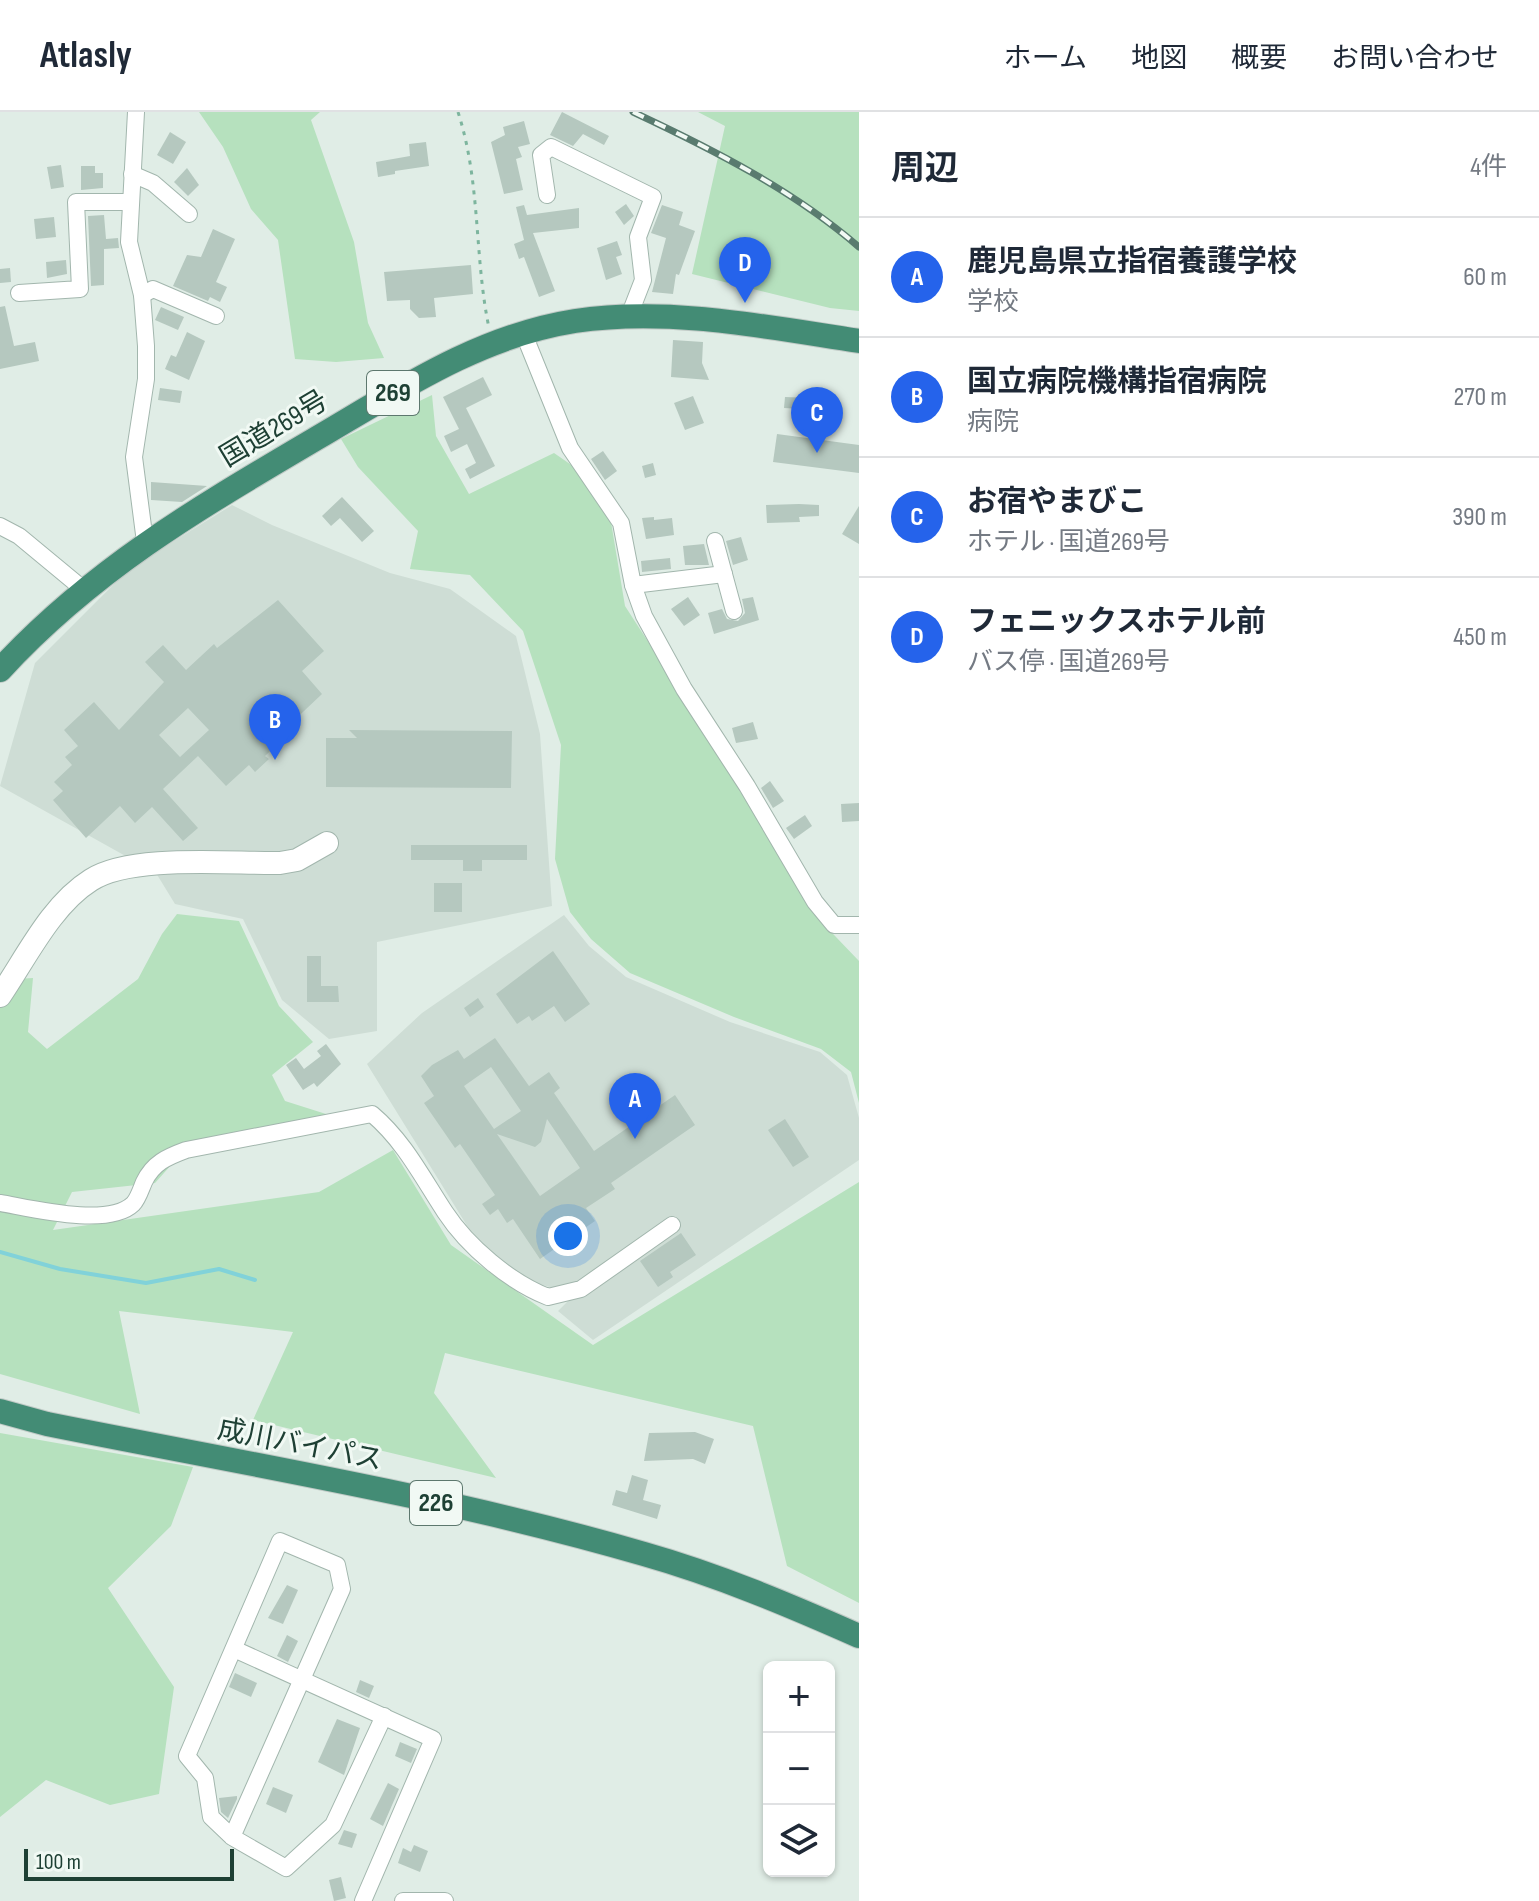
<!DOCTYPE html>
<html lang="ja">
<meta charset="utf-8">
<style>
:root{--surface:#fff;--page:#f2f2f3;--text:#1f2937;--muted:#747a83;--line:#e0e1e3;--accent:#2563eb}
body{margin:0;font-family:"Sofia Sans Condensed","Noto Sans JP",sans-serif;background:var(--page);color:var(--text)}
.controls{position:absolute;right:24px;bottom:24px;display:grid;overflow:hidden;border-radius:12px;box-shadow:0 2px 6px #0004}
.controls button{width:72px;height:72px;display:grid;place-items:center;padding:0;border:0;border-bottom:2px solid var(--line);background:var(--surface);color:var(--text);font:40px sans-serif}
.scale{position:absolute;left:24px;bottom:20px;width:210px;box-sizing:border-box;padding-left:8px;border:4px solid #1e4034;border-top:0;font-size:22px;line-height:28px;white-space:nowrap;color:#1e4034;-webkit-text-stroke:6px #f1f9f4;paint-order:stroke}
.you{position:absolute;left:568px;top:1124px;width:28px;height:28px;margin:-20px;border:6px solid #fff;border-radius:50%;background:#1a73e8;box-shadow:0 0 0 12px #1a73e833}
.badge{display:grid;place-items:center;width:52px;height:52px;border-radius:50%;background:var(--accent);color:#fff;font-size:26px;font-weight:700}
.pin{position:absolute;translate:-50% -66px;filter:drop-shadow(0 2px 4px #0008)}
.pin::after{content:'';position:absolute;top:42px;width:28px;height:24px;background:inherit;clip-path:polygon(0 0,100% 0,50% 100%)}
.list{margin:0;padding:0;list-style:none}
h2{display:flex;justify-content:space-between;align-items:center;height:104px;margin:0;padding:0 32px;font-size:34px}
h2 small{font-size:26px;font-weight:400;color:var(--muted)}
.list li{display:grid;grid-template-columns:52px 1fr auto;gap:24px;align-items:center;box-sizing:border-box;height:120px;padding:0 32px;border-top:2px solid var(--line)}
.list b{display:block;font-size:30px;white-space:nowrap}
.list p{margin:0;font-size:26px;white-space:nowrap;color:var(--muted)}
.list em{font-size:26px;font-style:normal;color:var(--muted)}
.icon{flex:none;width:44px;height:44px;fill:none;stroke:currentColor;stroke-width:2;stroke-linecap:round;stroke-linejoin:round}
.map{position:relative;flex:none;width:859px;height:1789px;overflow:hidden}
header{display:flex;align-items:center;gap:48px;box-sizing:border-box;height:112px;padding:0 40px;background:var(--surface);border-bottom:2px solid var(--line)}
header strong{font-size:38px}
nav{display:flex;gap:44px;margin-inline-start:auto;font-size:28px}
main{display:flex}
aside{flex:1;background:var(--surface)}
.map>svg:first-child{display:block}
.built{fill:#ceddd5}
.green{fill:#b6e1be}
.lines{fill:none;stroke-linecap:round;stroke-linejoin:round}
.stream{stroke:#81d2d9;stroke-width:4}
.building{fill:#b5c8bf;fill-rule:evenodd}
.minor-casing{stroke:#a2b6ad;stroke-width:18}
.tertiary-casing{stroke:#a2b6ad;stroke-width:24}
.trunk-casing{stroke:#c0cac6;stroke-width:26}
.path{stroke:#7db59e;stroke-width:3;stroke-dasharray:4 6;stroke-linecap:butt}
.minor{stroke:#fff;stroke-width:16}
.tertiary{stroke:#fff;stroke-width:22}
.trunk{stroke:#438c75;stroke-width:24}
.rail-casing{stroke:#597b6f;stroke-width:7}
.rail{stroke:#f1f9f4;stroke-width:4;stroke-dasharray:12;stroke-linecap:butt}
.labels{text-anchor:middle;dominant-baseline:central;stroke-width:6;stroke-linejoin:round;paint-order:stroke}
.shield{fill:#f1f9f4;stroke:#5d786e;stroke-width:2}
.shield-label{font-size:26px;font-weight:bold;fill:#1e4034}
.street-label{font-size:28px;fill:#1e4034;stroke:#f1f9f4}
</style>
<header>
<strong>Atlasly</strong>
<nav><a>ホーム</a><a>地図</a><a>概要</a><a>お問い合わせ</a></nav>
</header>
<main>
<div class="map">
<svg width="859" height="1789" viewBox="0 0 859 1789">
<rect width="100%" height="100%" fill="#e0ede6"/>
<!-- built -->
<g class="built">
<path d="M232 393 272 413 390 461 450 477 516 524 540 622 552 794 377 830V919L329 927 282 888 243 807 175 792 156 761 0 674 35 551 129 457Z"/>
<path d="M564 803 589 834 626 865 730 910 820 940 847 963 859 1006V1048L593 1228 558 1199 568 1189 563 1179 526 1168 474 1125 367 952 422 901Z"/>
</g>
<!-- green -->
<g class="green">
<path d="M199 0H320L311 8 354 130 368 211 384 246 336 250 295 247 278 128 251 97 223 35Z"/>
<path d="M698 0H859V199L830 196 692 162 725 14Z"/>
<path d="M432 283 436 324 469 382 554 341 583 361 610 404 625 494 722 644 813 801 859 849V991L851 960 821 937 734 905 630 861 591 827 570 800 555 747 561 633 523 519 470 463 410 457 418 419 358 355 341 327Z"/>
<path d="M177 802 239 809 279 894 313 930 272 963 285 989 326 1002 322 1013 180 1043 155 1071 72 1080 53 1118 319 1080 393 1038 451 1133 593 1233 859 1070V1491L787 1454 753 1314 445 1241 434 1281 496 1366 253 1308 293 1220 119 1199 140 1302 0 1262V868L33 866 28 920 47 937 138 867 162 822Z"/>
<path d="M0 1321 193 1355 171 1414 108 1476 174 1575 159 1682 110 1693 46 1668 0 1705Z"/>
</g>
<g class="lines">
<!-- stream -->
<path class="stream" d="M0 1140 60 1157 146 1171 219 1157 255 1168"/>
</g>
<!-- building -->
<g class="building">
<path d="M562 0 609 24 604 33 583 22 573 34 550 23Z"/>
<path d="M524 9 530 32 518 35 522 45 516 47 523 78 504 82 491 30 505 23 503 15Z"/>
<path d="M170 20 186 30 173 52 157 43Z"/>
<path d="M426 30 429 54 395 59V62L378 65 376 50 410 44 409 32Z"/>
<path d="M61 53 64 75 51 77 47 55Z"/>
<path d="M81 54H95V61H103V76L81 78Z"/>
<path d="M187 56 199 73 188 84 174 70Z"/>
<path d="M626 92 634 104 624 113 615 100Z"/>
<path d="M524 93 527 103 579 96V116L533 121 555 179 539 185 524 145 519 147 514 132 524 128 516 95Z"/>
<path d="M662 93 683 100 679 113 695 119 679 163 676 162 673 182 652 180 666 126 651 121Z"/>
<path d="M104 103 106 127 118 126 119 136 104 137V173L91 174 88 104Z"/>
<path d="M54 105 56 125 36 127 34 107Z"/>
<path d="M213 117 235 127 216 170 227 175 220 190 210 185 208 189 173 174 187 143 201 145Z"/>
<path d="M617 129 622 143 616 145 622 162 606 168 597 136Z"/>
<path d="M66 148 67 162 47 166 46 150Z"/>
<path d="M471 153 473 182 434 186 436 205 419 206 410 197V188L387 189 384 160Z"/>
<path d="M10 156 11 170 0 171V157Z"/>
<path d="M5 194 14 234 35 230 39 249 0 257V195Z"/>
<path d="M161 195 184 205 178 218 155 208Z"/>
<path d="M187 220 205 229 189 268 165 257 171 243 176 245Z"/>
<path d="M673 228 703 230 702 251 709 268 671 265Z"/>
<path d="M483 265 492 283 466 296 495 354 470 367 465 357 476 351 467 332 451 340 444 324 459 317 443 285Z"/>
<path d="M160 276 182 279 180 291 158 288Z"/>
<path d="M693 284 704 311 685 318 674 291Z"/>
<path d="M785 285 814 286 813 303 801 302V297L784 296Z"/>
<path d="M777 322 859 333V361L773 350Z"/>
<path d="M603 339 617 359 605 368 591 347Z"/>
<path d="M653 351 656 363 645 366 642 354Z"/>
<path d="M151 370 207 374 182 390 151 388Z"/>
<path d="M342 385 374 419 362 430 340 406 331 414 322 404Z"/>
<path d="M799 392 819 393V404L799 405 800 410 767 411 766 393Z"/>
<path d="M859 394V432L842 422Z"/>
<path d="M654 405V408L672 406 674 423 646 427 642 406Z"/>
<path d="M741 425 748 448 733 453 726 429Z"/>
<path d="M704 432 709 453H685L683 434Z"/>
<path d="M670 446 671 457 642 460 641 449Z"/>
<path d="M688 485 700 503 684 514 671 497Z"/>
<path d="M753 485 759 508 714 522 708 501 722 497 727 507 738 509 745 501 742 487Z"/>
<path d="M278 488 324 539 302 559 322 582 286 616 290 620 265 644 269 647 255 660 249 653 226 674 198 644 163 677 198 716 183 729 152 695 135 711 120 694 86 726 53 688 63 679 54 670 72 653 65 645 78 634 64 618 94 590 119 618 164 570 145 550 163 533 186 558 214 532 217 536ZM188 596 209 618 180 645 159 623Z"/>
<path d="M753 610 758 627 736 631 732 616Z"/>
<path d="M349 618 512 619 511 676 326 675V626H357Z"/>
<path d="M770 669 784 689 773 696 761 676Z"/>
<path d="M859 691V709L842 710 841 692Z"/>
<path d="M805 703 812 714 794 727 786 716Z"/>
<path d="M411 733H527V748H482V759H463V748H411Z"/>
<rect x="434" y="771" width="28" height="29"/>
<path d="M553 839 590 892 565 910 554 894 532 909 529 904 517 912 496 882Z"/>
<path d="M307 844H321V874H338L339 890H307Z"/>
<path d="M478 886 484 895 470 905 464 896Z"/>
<path d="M495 926 529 974 549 960 560 976 554 981 594 1039 675 983 695 1013 611 1071 615 1077 586 1096 595 1109 540 1147 513 1107 507 1111 498 1097 490 1103 482 1092 495 1083 460 1032 455 1036 424 991 434 984 421 964 432 953 458 938 464 947ZM491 955 521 999 494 1017 464 974ZM547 1007 580 1056 540 1084 497 1022 535 1035 541 1030Z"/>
<path d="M326 932 341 952 317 975 314 971 303 978 286 953 296 946 304 957 321 944 317 939Z"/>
<path d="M785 1007 809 1045 793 1055 768 1018Z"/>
<path d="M681 1121 696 1143 670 1160 673 1165 658 1175 640 1149Z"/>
<path d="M695 1320 714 1327 705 1352 693 1347 644 1349 649 1321Z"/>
<path d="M632 1363 648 1368 643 1388 661 1393 657 1407 612 1393 616 1378 627 1381Z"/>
<path d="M287 1473 298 1478 283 1512 268 1506Z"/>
<path d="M287 1523 298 1529 288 1550 277 1544Z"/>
<path d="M235 1561 257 1571 251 1585 229 1575Z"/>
<path d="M360 1568 374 1574 369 1586 356 1580Z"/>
<path d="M337 1607 360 1616 344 1663 318 1650Z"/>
<path d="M400 1630 417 1637 411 1651 395 1644Z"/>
<path d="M388 1671 399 1677 383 1714 370 1707Z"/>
<path d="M273 1675 293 1683 286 1701 266 1692Z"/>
<path d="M237 1684V1687L228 1706 221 1700 219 1686Z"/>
<path d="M344 1718 357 1722 352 1736 338 1732Z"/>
<path d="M414 1733 428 1739 420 1760 398 1751 403 1736 411 1740Z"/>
<path d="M341 1765 346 1786 334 1789 329 1768Z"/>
</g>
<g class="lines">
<defs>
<g id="minor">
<path d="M136 0 129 130 142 183 146 234V267L134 345 145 430"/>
<path d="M132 62 153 71 189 102"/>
<path d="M547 83 541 43 551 35 653 85 638 125 643 168 629 204"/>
<path d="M19 181 80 177 76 90H128"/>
<path d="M142 183 153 177 216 204"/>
<path d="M523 220 570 336 621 411 633 473 644 504 684 577 747 674 815 790 834 813H859"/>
<path d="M0 414 19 424 83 477"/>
<path d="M715 429 734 499"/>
<path d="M633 473 724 462"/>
<path d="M0 1091C30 1096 108 1116 133 1092 138 1087 141 1077 144 1070 153 1051 167 1045 186 1038L372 1002C404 1029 422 1065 445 1100 468 1135 510 1170 548 1185L581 1177 672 1113"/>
<path d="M234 1537 433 1627 363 1789"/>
<path d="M232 1725 342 1477 337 1453 280 1429 187 1644 205 1666 211 1705 232 1725 286 1756 333 1713 384 1604"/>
<path d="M403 1789H445"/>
</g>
<path id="tertiary" d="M0 884C26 846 51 793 91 768 131 742 231 752 280 751L297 748 327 731"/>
<g id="trunk">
<path d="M0 558C93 457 200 395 317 326 399 278 479 224 575 209 669 195 766 215 859 229"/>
<path d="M0 1299 47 1312C246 1352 449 1385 644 1442 718 1463 789 1493 859 1524"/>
</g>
</defs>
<!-- minor casing -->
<use href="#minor" class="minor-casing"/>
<!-- tertiary casing -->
<use href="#tertiary" class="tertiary-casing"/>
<!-- trunk casing -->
<use href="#trunk" class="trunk-casing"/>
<!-- path -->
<path class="path" d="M458 0C481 71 474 144 489 216"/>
<!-- minor -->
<use href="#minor" class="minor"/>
<!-- tertiary -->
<use href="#tertiary" class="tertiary"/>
<!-- trunk -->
<use href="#trunk" class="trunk"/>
<defs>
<path id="rail" d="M633 0C712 37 793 78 859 135"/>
</defs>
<!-- rail casing -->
<use href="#rail" class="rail-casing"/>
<!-- rail -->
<use href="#rail" class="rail"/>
</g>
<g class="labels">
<!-- shield labels -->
<g class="shield">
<rect x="367" y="259" width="52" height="44" rx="6"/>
<rect x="410" y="1369" width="52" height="44" rx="6"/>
</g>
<g class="shield-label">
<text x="393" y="281">269</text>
<text x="436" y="1391">226</text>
</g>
<!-- street labels -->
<g class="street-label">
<text transform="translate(274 317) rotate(-31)">国道269号</text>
<text transform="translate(300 1333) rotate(11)">成川バイパス</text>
</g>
</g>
</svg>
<div class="controls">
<button>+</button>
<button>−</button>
<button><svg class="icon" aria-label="layers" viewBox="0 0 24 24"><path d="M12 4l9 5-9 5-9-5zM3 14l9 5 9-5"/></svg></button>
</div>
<div class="scale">100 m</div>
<div class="you"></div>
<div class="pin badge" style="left:635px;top:1027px">A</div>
<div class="pin badge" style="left:275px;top:648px">B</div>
<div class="pin badge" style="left:817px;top:341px">C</div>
<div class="pin badge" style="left:745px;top:191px">D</div>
</div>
<aside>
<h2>周辺<small>4件</small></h2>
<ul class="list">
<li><span class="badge">A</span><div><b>鹿児島県立指宿養護学校</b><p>学校</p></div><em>60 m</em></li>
<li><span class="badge">B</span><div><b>国立病院機構指宿病院</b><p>病院</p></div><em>270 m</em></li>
<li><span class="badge">C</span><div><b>お宿やまびこ</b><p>ホテル · 国道269号</p></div><em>390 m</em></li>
<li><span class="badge">D</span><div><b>フェニックスホテル前</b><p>バス停 · 国道269号</p></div><em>450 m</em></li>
</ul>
</aside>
</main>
